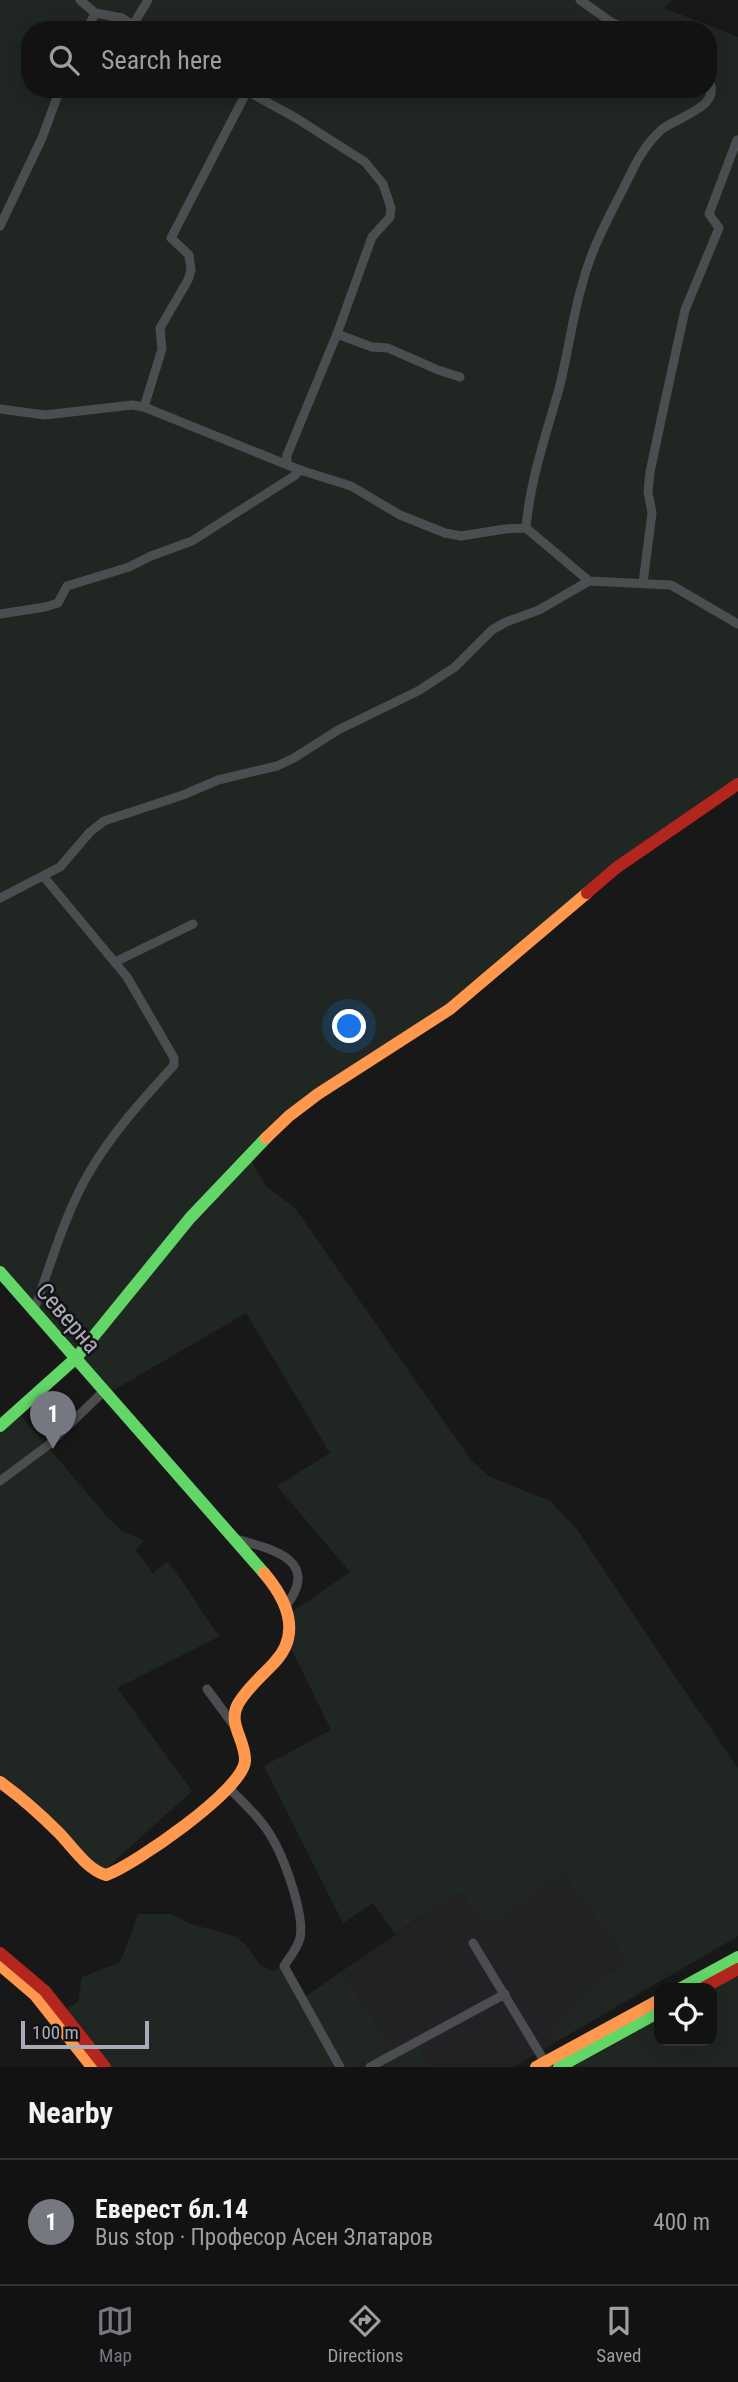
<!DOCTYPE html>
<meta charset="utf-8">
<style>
:root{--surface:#121212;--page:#1b1b1b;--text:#f1f3f6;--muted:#9c9e9f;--line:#313232;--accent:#767881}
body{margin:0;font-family:"Roboto Condensed",sans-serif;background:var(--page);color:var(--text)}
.controls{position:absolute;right:21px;bottom:21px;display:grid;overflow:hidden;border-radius:14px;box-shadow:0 4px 18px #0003}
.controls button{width:63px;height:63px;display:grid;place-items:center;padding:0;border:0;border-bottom:2px solid var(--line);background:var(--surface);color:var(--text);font:35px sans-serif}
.scale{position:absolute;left:21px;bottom:18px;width:128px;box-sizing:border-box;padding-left:7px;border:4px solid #a9abb9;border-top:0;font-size:19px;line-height:24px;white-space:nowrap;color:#a9abb9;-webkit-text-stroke:5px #121214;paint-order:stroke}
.you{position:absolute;left:350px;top:1027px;width:24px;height:24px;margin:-18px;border:5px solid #fff;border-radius:50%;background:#1a73e8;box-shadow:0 0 0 10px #1a73e833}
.badge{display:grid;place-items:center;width:46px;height:46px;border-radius:50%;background:var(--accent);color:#fff;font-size:23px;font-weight:700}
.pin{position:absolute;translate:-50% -58px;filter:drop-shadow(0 2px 4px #0008)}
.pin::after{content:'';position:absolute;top:37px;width:24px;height:21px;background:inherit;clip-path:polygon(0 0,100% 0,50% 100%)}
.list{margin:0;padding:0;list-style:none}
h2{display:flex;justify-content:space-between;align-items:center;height:91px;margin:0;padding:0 28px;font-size:30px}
h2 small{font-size:23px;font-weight:400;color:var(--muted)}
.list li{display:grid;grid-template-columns:46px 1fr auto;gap:21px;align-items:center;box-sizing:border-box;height:126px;padding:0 28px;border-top:2px solid var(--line)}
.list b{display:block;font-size:26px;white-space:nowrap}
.list p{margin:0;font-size:23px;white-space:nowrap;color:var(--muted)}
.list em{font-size:23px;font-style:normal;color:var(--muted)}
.icon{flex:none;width:38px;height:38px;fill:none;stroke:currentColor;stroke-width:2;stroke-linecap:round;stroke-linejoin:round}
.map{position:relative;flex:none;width:738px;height:2067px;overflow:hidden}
.search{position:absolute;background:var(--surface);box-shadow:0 4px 18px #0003;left:21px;right:21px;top:21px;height:77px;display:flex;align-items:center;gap:18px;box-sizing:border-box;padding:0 24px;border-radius:28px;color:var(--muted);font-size:26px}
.sheet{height:217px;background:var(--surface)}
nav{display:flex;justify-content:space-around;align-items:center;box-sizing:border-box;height:98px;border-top:2px solid var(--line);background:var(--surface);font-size:19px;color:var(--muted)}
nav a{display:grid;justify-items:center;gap:4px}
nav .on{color:var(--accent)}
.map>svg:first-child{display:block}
.built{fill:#222224}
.green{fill:#202722;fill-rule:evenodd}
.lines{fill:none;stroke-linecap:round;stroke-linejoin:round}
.street{stroke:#4c4d51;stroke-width:9}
.fast{stroke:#63d668;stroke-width:12}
.slow{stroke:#ff974d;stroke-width:12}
.jam{stroke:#b3261e;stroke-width:12}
.labels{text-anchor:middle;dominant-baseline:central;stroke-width:5;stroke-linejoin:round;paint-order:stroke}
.street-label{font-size:24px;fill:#a9abb9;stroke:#121214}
</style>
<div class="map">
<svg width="738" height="2067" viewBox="0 0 738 2067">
<rect width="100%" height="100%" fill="#181818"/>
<!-- built -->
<path class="built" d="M563 1872 621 1952 625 1962 596 1982 579 1997 571 2010 549 2028 556 2042 514 2067H430L417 2043 396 2054 341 1972 461 1890 488 1927Z"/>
<!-- green -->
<g class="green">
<path d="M0 0H673L664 8 738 37V784L647 845 509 961 379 1054 248 1155 266 1186 295 1208 471 1460 490 1477 550 1501 576 1528 667 1665 738 1768V1936L556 2042 549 2028 571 2010 579 1997 596 1982 625 1962 621 1952 563 1873 487 1928 461 1891 395 1934 373 1903 343 1923 264 1766 331 1730 288 1642 289 1614 350 1572 277 1486 330 1453 246 1313 107 1394 0 1272ZM30 30H708V89H30Z"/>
<path d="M17 1411 109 1519 121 1530 144 1541 135 1550 153 1573 167 1562C188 1585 200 1613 220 1636L117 1688 192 1791 100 1874 0 1782V1426Z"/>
<path d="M138 1914H172L190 1924 235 1936 246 1945 260 1965 274 1971 284 1966 302 1999 341 1972 396 2053 417 2043 430 2067H105L63 2011 78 2002 82 1977 118 1963 123 1956Z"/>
<path d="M738 1969V2067H559L659 2012V2041H712V1988Z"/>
</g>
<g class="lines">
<!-- street -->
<g class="street">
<path d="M80 0 95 13"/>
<path d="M580 0 611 22 629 30"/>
<path d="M87 30 95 13 122 18 133 25 148 0"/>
<path d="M245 90 296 118 365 162 383 184 391 208 390 217 372 237 337 334 287 455V463"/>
<path d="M0 226 42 138 60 89"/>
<path d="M337 334 372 347 388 348 438 370 460 377"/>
<path d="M144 407 162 349 160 328 188 280 191 270 189 255 171 238 243 99 245 89"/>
<path d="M0 409 45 415 132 405 144 407 300 470 351 486 400 515 445 533 461 536 505 529 526 528 589 581 671 585 738 624"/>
<path d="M526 528C530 481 546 434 559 389 568 354 572 319 582 285 592 245 613 210 631 173 638 158 649 141 661 130 678 116 724 107 708 79"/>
<path d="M643 583 652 513 648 492 650 472 661 420 685 310 719 228 709 214 737 140"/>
<path d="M0 614 45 607 58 603 67 586 129 567 151 556 192 541 294 476 300 470"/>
<path d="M0 898 60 867 90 832 104 821 183 795 218 780 277 766 294 758 338 730 418 691 455 667 492 630 506 622 539 610 589 581"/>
<path d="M115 962 193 924"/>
<path d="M34 1310C51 1264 65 1213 90 1171 113 1132 144 1098 174 1065V1058L127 977 44 877"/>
<path d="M0 1481 47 1446 104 1391"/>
<path d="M236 1539C272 1549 322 1560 285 1607"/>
<path d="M207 1689 235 1727"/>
<path d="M229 1788C242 1802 259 1816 269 1833 283 1854 305 1914 300 1938 297 1949 290 1957 284 1966L340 2067"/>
<path d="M473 1943 548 2067"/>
<path d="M370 2067 505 1994"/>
</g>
<!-- fast -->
<g class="fast">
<path d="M0 1272 264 1573"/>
<path d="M0 1426 76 1358 190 1218 266 1138"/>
<path d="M681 1988 738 1957"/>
<path d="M559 2067 659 2012"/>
</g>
<!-- slow -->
<g class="slow">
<path d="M266 1138 289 1116 318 1094 450 1009 587 893"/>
<path d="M0 1782C21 1797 40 1814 58 1832 73 1847 86 1869 106 1875 134 1865 243 1790 245 1761 246 1740 227 1724 238 1704 247 1688 262 1676 274 1663 302 1634 287 1600 264 1573"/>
<path d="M0 1965 35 1995 92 2067"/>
<path d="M536 2067 659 2000"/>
</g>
<!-- jam -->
<g class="jam">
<path d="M587 893 616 868 738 784"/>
<path d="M0 1953 45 1991 105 2067"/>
<path d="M703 1988 738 1969"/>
</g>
</g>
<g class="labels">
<!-- street labels -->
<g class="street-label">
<text transform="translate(68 1318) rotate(49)">Северна</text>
</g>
</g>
</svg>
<div class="controls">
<button><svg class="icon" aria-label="locate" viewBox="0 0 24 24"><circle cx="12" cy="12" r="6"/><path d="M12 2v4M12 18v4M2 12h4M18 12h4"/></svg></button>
</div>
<div class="scale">100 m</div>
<div class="you"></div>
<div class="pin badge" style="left:53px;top:1449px">1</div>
<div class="search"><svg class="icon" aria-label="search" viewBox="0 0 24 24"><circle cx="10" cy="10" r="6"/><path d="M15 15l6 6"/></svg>Search here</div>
</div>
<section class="sheet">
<h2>Nearby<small></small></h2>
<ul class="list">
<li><span class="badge">1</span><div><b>Еверест бл.14</b><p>Bus stop · Професор Асен Златаров</p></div><em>400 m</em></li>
</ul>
</section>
<nav>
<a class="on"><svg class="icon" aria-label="map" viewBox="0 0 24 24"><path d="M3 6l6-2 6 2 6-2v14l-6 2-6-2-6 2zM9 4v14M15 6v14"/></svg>Map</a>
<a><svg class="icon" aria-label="directions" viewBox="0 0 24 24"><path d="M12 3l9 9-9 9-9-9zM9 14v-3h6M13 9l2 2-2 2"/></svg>Directions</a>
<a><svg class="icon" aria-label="saved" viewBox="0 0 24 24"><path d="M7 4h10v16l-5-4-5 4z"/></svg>Saved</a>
</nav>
